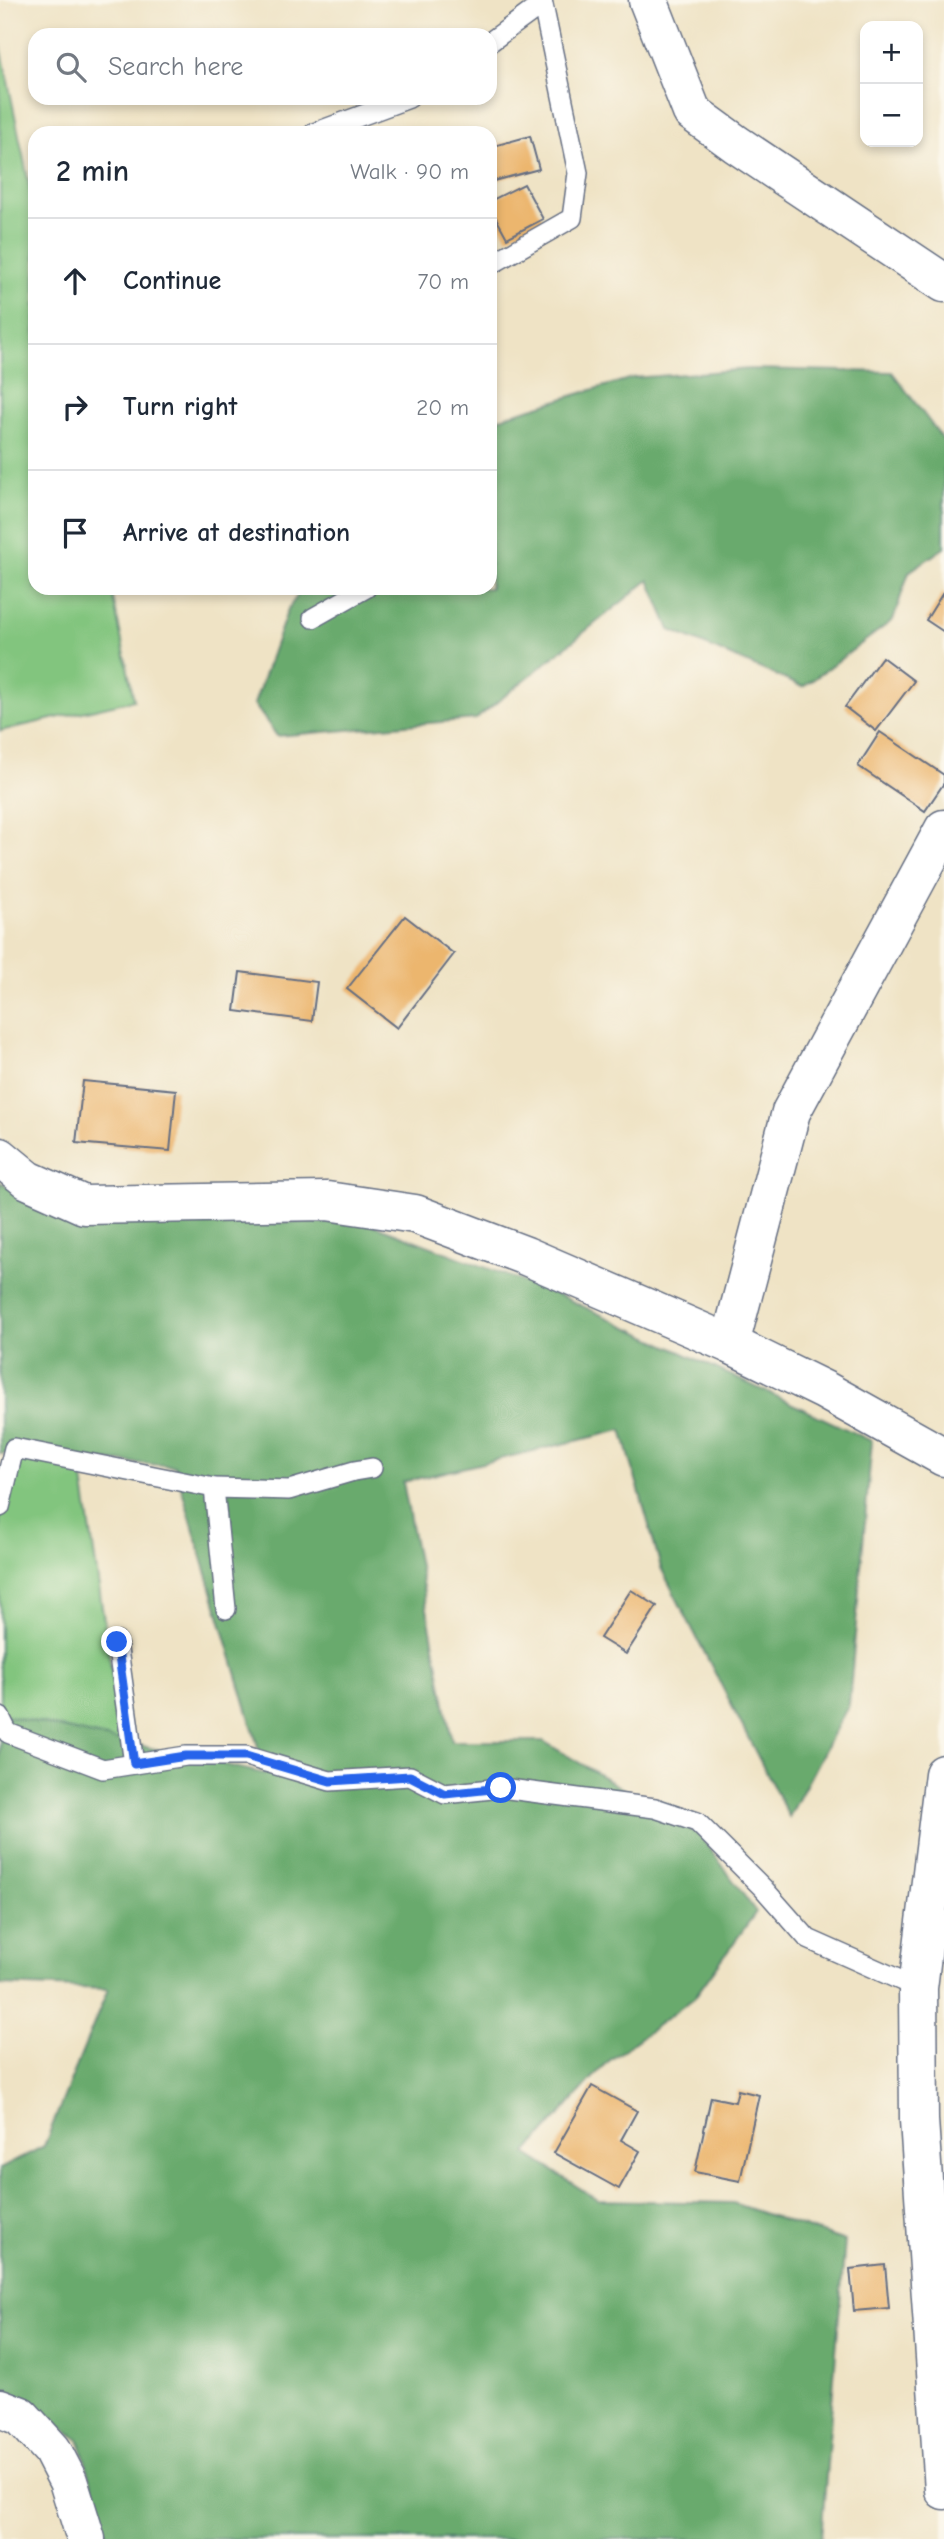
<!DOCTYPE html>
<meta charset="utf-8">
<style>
:root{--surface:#fff;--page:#f6f6f7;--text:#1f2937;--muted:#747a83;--line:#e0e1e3}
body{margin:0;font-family:"Comic Neue",sans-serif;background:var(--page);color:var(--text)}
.controls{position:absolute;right:21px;top:21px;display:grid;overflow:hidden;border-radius:14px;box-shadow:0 4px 10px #0003}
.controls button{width:63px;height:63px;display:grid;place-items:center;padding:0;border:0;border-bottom:2px solid var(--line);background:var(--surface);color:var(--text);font:35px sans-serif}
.stop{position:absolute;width:21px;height:21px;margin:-16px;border:5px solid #2563eb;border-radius:50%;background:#fff}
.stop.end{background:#2563eb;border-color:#fff;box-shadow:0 2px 7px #0008}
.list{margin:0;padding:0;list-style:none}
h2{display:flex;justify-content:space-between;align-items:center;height:91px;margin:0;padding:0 28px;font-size:30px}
h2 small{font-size:23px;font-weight:400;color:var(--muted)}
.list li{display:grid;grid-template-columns:46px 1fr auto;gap:21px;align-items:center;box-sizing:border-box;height:126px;padding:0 28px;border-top:2px solid var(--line)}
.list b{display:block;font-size:26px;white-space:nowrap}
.list em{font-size:23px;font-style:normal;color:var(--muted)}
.icon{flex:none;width:38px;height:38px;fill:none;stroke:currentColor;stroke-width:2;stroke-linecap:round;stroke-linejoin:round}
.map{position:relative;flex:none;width:944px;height:2539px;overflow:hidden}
.search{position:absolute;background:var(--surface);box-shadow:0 4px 10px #0003;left:28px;top:28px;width:469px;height:77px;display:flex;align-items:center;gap:18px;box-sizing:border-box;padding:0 24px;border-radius:21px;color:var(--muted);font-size:26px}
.panel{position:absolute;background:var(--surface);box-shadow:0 4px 10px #0003;left:28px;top:126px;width:469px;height:469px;border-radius:21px}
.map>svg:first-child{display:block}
.green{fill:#82c57e;stroke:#4e7a6e;stroke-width:2}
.forest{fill:#69aa6d;stroke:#426c66;stroke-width:2}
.building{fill:#ecb66e}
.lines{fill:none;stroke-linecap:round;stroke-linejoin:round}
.service-casing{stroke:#656e82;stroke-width:22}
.minor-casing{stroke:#656e82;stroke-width:41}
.service{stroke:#fff;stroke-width:19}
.minor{stroke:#fff;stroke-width:38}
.route{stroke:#2563eb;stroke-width:9}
</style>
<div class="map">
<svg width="944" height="2539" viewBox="0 0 944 2539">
<rect width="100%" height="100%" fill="#fbf7ec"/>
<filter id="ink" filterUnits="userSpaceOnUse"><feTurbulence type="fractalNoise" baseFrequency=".0143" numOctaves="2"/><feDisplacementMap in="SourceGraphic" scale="14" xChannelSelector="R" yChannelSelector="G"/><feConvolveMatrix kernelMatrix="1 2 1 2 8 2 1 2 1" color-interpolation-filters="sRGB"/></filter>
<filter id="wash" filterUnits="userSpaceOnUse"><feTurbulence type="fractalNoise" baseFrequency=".00686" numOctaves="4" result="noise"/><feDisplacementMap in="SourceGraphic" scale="28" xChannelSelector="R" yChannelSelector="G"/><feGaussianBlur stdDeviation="1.57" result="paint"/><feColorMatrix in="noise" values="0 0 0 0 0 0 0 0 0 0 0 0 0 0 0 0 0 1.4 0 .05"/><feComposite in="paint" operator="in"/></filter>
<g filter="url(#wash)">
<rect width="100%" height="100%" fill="#efe3c5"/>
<!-- green -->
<g class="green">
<path d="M0 42 35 214V588H111L134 700 0 731Z"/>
<path d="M12 1454 80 1459 122 1742 0 1714V1507Z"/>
</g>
<!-- forest -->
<g class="forest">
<path d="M750 369 892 372 944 441V548L909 572 893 620 803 687 670 630 649 580 476 719 277 736 254 704 288 609 303 588H490V423L508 415 632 378Z"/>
<path d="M0 1182 73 1220 369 1223 563 1297 872 1441 849 1704 789 1817 661 1568 622 1430 403 1482 452 1741H543L701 1836 756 1912 694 1998 605 2064 526 2153 598 2200 733 2203 845 2241 821 2539H108L79 2439 0 2388V2169L44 2146 108 1989 0 1985V1714L266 1774 175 1466 0 1453Z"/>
</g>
<g id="blocks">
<!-- building -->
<g class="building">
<path d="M530 136 539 169 490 182V147Z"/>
<path d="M524 184 543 219 507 238 490 207V201Z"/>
<path d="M944 591V632L926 620Z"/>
<path d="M882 657 914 681 876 731 845 707Z"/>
<path d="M880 732 944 775V783L925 811 858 766Z"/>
<path d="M405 916 454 954 397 1028 347 989Z"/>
<path d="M240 972 317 982 312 1021 235 1011Z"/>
<path d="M83 1081 176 1090 170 1151 76 1143Z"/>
<path d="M631 1590 657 1606 626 1654 600 1638Z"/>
<path d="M592 2086 637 2111 621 2140 640 2151 619 2189 554 2153Z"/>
<path d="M738 2090 759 2095 740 2181 695 2172 711 2097 735 2102Z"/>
<path d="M885 2265 889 2308 854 2311 850 2269Z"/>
</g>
</g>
</g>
<g filter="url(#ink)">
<use href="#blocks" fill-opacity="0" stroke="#656e82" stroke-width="2"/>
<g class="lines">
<defs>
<g id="service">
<path d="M490 42 542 4"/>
<path d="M314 133 409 98"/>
<path d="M490 265 572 218 578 173 542 0"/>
<path d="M313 618 366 588"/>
<path d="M214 1488 289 1490 354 1471 372 1468"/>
<path d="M0 1507 14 1448 214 1488 226 1609"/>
<path d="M117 1642 134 1764"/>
<path d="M0 1717 8 1733 103 1769 186 1756H246L330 1781 410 1776 445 1794 501 1788 655 1808 697 1822 763 1888 808 1939 918 1988"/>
</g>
<g id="minor">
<path d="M648 0 692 112 736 144 944 283"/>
<path d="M0 1157 28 1180 84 1205 327 1201 415 1214 526 1256 730 1344 824 1390 944 1457"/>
<path d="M730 1344 791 1112 944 829"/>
<path d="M944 1774 918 1988 919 2120 944 2490"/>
<path d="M0 2408 21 2416 52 2450 68 2481 86 2539"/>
</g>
</defs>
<!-- service casing -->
<use href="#service" class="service-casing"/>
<!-- minor casing -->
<use href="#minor" class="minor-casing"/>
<!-- service -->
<use href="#service" class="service"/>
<!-- minor -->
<use href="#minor" class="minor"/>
</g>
</g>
<g class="lines" filter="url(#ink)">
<!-- route -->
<path class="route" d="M117 1642 134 1764 186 1756H246L330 1781 410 1776 445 1794 501 1788"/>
</g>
</svg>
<div class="controls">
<button>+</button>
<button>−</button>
</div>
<div class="stop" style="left:501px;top:1788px"></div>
<div class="stop end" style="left:117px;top:1642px"></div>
<div class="search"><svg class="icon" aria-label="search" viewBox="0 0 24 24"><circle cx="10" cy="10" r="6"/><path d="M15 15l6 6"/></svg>Search here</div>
<section class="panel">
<h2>2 min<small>Walk · 90 m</small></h2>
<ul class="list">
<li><svg class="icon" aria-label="ahead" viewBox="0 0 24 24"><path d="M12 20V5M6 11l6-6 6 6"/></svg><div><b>Continue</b></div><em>70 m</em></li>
<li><svg class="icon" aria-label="right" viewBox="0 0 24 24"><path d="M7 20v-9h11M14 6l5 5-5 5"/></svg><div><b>Turn right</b></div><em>20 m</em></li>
<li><svg class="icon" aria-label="arrive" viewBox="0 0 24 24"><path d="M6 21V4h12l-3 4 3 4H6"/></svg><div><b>Arrive at destination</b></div></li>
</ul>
</section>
</div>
